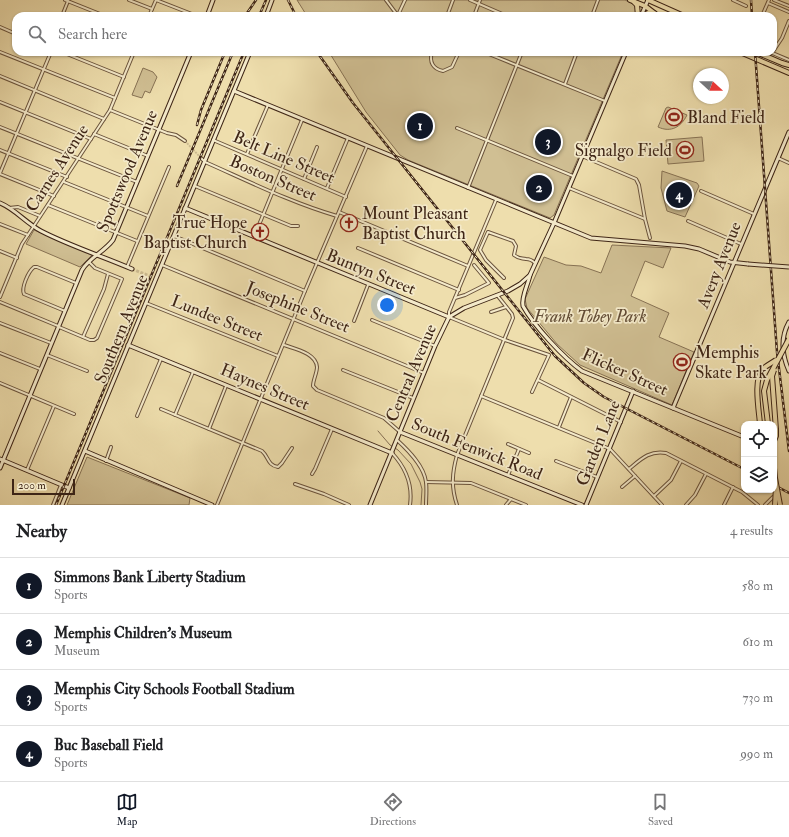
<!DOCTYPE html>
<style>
:root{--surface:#fff;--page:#f2f2f2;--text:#202124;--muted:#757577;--line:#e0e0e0;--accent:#111827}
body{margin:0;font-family:"IM FELL Double Pica",serif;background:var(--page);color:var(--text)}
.controls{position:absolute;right:12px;bottom:12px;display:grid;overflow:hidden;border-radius:8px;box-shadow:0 1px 3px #0004}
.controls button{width:36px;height:36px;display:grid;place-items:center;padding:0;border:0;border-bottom:1px solid var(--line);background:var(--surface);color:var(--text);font:20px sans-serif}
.compass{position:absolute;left:693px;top:68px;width:36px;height:36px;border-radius:50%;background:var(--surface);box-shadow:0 1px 3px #0004;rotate:111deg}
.scale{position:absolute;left:12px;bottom:10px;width:63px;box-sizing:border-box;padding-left:4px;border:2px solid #3e2516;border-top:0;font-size:11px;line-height:14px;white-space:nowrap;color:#3e2516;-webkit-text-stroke:3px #f4eaca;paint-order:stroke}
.you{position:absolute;left:387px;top:305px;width:14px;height:14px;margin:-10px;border:3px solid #fff;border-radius:50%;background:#1a73e8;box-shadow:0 0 0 6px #1a73e833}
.badge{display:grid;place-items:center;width:26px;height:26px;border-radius:50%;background:var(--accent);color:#fff;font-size:13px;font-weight:700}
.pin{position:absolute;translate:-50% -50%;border:2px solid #fff;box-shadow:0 1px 4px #0006}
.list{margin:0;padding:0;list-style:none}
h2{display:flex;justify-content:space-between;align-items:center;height:52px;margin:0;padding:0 16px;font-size:17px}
h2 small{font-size:13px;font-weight:400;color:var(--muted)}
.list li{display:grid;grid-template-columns:26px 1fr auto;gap:12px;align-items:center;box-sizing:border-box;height:56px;padding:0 16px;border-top:1px solid var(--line)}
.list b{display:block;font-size:15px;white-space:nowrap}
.list p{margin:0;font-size:13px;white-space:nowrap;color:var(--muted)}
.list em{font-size:13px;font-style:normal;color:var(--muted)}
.icon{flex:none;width:22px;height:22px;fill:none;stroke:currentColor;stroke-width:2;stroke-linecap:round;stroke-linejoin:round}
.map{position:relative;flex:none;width:789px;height:505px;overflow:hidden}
.search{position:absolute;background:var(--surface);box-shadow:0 1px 3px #0004;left:12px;right:12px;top:12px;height:44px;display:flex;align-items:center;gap:10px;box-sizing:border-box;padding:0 14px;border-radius:12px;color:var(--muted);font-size:15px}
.sheet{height:276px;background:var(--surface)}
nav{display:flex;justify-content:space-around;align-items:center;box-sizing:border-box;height:56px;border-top:1px solid var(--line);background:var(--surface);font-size:11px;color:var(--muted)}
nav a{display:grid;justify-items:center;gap:2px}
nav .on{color:var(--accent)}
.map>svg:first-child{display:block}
.green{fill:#d0bf93;stroke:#877254}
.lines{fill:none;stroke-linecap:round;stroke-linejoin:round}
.stream{stroke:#846e52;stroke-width:1}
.street-tunnel{stroke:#cbb98f;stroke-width:2;stroke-dasharray:2 1;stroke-linecap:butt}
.secondary-tunnel{stroke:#cbb98f;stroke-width:3;stroke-dasharray:3 1.5;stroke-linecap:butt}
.street-casing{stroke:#6a533c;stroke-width:4}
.secondary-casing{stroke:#3e2516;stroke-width:5}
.primary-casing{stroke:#3e2516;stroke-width:6}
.street{stroke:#f4eaca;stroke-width:2}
.secondary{stroke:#f4eaca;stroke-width:3}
.primary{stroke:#eedead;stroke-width:4}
.rail-casing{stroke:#3e2516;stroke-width:2.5}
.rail{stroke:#f4eaca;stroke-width:1;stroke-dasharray:3;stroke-linecap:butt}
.secondary-bridge-casing{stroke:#3e2516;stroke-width:5;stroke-linecap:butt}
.primary-bridge-casing{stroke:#3e2516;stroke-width:6;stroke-linecap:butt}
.secondary-bridge{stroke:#f4eaca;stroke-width:3}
.primary-bridge{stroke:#eedead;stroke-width:4}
.labels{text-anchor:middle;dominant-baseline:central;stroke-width:3.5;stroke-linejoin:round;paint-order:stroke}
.poi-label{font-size:17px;fill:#3e2516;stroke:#f4eaca;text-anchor:start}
.street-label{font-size:17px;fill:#3e2516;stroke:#f4eaca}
.park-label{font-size:17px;font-style:italic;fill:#624c35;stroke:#f4eaca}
</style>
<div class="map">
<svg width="789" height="505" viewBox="0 0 789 505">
<rect width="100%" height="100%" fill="#eedead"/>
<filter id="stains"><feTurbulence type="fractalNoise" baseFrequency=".005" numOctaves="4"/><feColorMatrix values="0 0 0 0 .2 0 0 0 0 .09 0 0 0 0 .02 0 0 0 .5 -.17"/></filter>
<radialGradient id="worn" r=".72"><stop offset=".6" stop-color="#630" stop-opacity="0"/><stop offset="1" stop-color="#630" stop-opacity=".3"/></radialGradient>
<!-- green -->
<g class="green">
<path d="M297 0H625L636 5 637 16H307Z"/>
<path d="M329 52H623L554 215 550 218 408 160 400 155 366 112Z"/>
<path d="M143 68 153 72 157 77 150 93 145 91 142 98 132 95Z"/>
<path d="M668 107 687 115C681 127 671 133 658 127L666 108Z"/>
<path d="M702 137 704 161 668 164 666 140Z"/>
<path d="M662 171 697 183 699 186 685 217 667 211 661 188Z"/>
<path d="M34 230 93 254 80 267 26 244Z"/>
<path d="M612 245 671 248 663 268 645 261 631 296 669 313 659 337 694 352 672 405 580 365 557 344 527 308 525 299 544 257 566 265 581 266 601 273Z"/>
<path d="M87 457 190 498 189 505H67Z"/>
</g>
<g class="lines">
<!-- stream -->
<path class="stream" d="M378 431 390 445 398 450 411 464 420 482 422 489 421 505"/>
<!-- street-tunnel -->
<path class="street-tunnel" d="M185 141 201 158"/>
<!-- secondary-tunnel -->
<path class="secondary-tunnel" d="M132 269 152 277"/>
<defs>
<g id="street">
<path d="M65 0 105 16"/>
<path d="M129 0 152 9"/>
<path d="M156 0 197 16"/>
<path d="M386 0 398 16"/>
<path d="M470 0 507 16"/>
<path d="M733 0 746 6"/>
<path d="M774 0 789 6"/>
<path d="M768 3 789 12"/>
<path d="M398 15 405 0"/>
<path d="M62 16 68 1"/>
<path d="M149 16 156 0"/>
<path d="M447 16 453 0"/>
<path d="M474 16 480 0"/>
<path d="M592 16 598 0"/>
<path d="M762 16 769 0"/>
<path d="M0 27 16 34"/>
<path d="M0 52 115 98"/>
<path d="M62 52 124 77"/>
<path d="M432 52C429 62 433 69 443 71L452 67 459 52"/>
<path d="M484 52 605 101"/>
<path d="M770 52 789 60"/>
<path d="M772 53 782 38 789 21"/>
<path d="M0 76 104 119"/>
<path d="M565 84 577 52"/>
<path d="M0 102 91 139"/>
<path d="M110 110 167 133 176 135 185 141"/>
<path d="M0 127 137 182"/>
<path d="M457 128 573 176"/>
<path d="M94 134 148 156"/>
<path d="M213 140 346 197"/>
<path d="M0 150 67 177"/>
<path d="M247 154 268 105"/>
<path d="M582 156 636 179 639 185 645 219 650 238"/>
<path d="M201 158 205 162C248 181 292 203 337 216"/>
<path d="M778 158 789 163"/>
<path d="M0 173 51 52"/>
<path d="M0 174 54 196"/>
<path d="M304 179 317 147"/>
<path d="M64 182 148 216"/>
<path d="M195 186 291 226H298"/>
<path d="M327 188 348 138"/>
<path d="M468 188 522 52"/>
<path d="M569 188 645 219"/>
<path d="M701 191 754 214"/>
<path d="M496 200 449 312V317L505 340 549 355 532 392"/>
<path d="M48 205 137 241"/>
<path d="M9 208 18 207 40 216"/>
<path d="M339 212 468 266"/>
<path d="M688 221 741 244"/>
<path d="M0 224 28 235"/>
<path d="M174 236 305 291"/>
<path d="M254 237 302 120"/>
<path d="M358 248 459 290"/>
<path d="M0 251 17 258"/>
<path d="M162 265 424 373"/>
<path d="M127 267 169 167"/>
<path d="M504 278 486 260 480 250 488 232 513 241 516 246 514 255C519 259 520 258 526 259 529 259 533 261 535 263"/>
<path d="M0 297 22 244 110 110 134 52"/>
<path d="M455 298 465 295 489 283 474 265"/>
<path d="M0 302 58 326"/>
<path d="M146 303 278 356"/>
<path d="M65 311 24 294C21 288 28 272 34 267H37L76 283"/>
<path d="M491 312 506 307"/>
<path d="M372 320 435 346"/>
<path d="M354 321 368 285"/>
<path d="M0 323 51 343"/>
<path d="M59 327 90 340H94L97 338 122 279 95 268 89 262"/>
<path d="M83 337 104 289 108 274"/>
<path d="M284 345C295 349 316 353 317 367 317 373 313 380 313 386L317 390 384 418 400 432"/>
<path d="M0 353 40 369"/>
<path d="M47 355 87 371"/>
<path d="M343 370 413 398"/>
<path d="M538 380 621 422"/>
<path d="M0 383 74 414"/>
<path d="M481 396 610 449 662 505"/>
<path d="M161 409 262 451C269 457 267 465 278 467L282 463 292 448"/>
<path d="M175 415 193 372"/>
<path d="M137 416 161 359"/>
<path d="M559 427 571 397"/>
<path d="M209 429 226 386"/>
<path d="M397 440C409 451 424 466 426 482 427 490 426 498 426 505"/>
<path d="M508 444 529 453"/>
<path d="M392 453C406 468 413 484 410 505"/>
<path d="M106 461 111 447"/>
<path d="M556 461 597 477"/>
<path d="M629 469C641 459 650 450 666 453L742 492 758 505"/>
<path d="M27 470 54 406"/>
<path d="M312 474 315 469 332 429"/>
<path d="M508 475 519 449"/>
<path d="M426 482 471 483 526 505"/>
<path d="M295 484 324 494 349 505"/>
<path d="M622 487 635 476"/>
<path d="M654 496 671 480 681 461"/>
<path d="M53 505 61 485"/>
<path d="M217 505 305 291 367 146"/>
<path d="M457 505C451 487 452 473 457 455L513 318 512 314 497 295"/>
<path d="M506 505 511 499"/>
<path d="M686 505 695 495 706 474"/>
<path d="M724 505 733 487"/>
<path d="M765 505 773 497"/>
</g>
<g id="secondary">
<path d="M207 16 213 0"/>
<path d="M266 16 272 0"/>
<path d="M641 16 648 0"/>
<path d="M234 91 591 238 685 246 699 249 730 262 748 264"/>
<path d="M0 203C15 209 26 223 41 231 70 246 102 256 132 269"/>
<path d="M185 208 449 317"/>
<path d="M530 275C528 285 521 297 523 306 534 326 564 358 582 371L744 437"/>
<path d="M789 322C780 338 782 355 789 371"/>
<path d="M128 345 392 453"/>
<path d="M673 408 789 132"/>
<path d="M400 432 582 505"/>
<path d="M85 451 212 505"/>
<path d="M0 459 69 488"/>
<path d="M0 468 82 270C90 257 104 252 113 240L191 52"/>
<path d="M62 505 250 52"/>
<path d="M370 505 435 346 449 317 464 308 508 291 520 284 530 275 554 223 626 52"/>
<path d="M586 505 633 391"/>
</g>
<g id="primary">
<path d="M630 0 645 6 658 16"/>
<path d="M648 0 684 16"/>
<path d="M634 2 637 5 638 16"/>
<path d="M643 16 648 13H654"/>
<path d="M740 52 789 73"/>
<path d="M756 52 782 63 789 65"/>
<path d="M774 441 776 436V430"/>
<path d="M774 468 775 478"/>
</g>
</defs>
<!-- street casing -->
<use href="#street" class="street-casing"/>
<!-- secondary casing -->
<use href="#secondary" class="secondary-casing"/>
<!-- primary casing -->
<use href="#primary" class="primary-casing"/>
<!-- street -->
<use href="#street" class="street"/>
<!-- secondary -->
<use href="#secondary" class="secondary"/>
<!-- primary -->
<use href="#primary" class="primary"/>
<defs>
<g id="rail">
<path d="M288 0 296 16"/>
<path d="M751 0 752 16"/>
<path d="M245 16 256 0"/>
<path d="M259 16 266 0"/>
<path d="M317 52 353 103 555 356 584 383 604 397 744 469"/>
<path d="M755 52 777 352 789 451"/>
<path d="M197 125 201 110 225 52"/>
<path d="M177 186 233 52"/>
<path d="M774 485 789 493"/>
<path d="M56 505 244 52"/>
</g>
</defs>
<!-- rail casing -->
<use href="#rail" class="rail-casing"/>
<!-- rail -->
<use href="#rail" class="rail"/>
<defs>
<path id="secondary-bridge" d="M748 264 789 267"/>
<g id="primary-bridge">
<path d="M774 370 772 376 776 430"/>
<path d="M760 424C759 410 753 379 763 369 767 365 772 363 776 360"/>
<path d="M768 424 764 391 767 380 789 339"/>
<path d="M775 478 780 505"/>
<path d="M775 505 776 486"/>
</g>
</defs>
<!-- secondary-bridge casing -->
<use href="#secondary-bridge" class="secondary-bridge-casing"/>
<!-- primary-bridge casing -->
<use href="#primary-bridge" class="primary-bridge-casing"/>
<!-- secondary-bridge -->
<use href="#secondary-bridge" class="secondary-bridge"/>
<!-- primary-bridge -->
<use href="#primary-bridge" class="primary-bridge"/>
</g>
<!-- icons -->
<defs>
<symbol id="stadium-ring" viewBox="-11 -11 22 22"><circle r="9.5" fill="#f4eaca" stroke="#8f2418" stroke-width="1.5"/><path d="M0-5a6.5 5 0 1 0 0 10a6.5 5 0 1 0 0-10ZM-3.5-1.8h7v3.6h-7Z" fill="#8f2418"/></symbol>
<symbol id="church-ring" viewBox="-11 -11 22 22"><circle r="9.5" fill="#f4eaca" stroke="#8f2418" stroke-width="1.5"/><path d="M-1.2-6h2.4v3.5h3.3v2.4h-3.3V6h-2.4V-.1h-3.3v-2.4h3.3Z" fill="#8f2418"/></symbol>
</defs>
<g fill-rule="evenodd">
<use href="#stadium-ring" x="664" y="107" width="20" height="20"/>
<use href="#stadium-ring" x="675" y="140" width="20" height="20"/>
<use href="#church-ring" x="339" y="213" width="20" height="20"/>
<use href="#church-ring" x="250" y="222" width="20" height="20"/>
<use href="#stadium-ring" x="672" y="352" width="20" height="20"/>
</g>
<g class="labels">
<!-- poi labels -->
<g class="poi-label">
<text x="687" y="117">Bland Field</text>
<text x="672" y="150" text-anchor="end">Signalgo Field</text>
<text x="362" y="213">Mount Pleasant<tspan x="362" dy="20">Baptist Church</tspan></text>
<text x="247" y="222" text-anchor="end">True Hope<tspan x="247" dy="20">Baptist Church</tspan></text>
<text x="695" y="352">Memphis<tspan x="695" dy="20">Skate Park</tspan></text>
</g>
<!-- street labels -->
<g class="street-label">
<text transform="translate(284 157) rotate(23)">Belt Line Street</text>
<text transform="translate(57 168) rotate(-57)">Carnes Avenue</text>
<text transform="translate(127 171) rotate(-67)">Spottswood Avenue</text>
<text transform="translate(273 178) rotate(23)">Boston Street</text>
<text transform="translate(719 265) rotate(-68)">Avery Avenue</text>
<text transform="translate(371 272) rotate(22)">Buntyn Street</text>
<text transform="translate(298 307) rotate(22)">Josephine Street</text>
<text transform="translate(217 318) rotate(22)">Lundee Street</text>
<text transform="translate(121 329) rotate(-68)">Southern Avenue</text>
<text transform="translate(625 372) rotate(24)">Flicker Street</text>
<text transform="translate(411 373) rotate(-67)">Central Avenue</text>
<text transform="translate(265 387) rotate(23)">Haynes Street</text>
<text transform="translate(598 443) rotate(-68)">Garden Lane</text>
<text transform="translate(477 449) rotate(22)">South Fenwick Road</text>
</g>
<!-- park labels -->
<g class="park-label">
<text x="590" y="316">Frank Tobey Park</text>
</g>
</g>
<rect width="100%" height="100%" filter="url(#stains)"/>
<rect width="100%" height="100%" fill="url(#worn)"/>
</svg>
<div class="controls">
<button><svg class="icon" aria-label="locate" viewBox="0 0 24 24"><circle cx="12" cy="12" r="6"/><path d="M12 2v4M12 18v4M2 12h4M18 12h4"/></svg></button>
<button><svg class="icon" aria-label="layers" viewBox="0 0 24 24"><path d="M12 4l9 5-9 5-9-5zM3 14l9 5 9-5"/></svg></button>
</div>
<svg class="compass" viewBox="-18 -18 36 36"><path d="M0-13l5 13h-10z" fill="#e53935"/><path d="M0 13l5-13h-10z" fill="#757577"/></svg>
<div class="scale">200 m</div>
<div class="you"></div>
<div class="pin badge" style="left:420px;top:126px">1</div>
<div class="pin badge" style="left:539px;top:188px">2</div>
<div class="pin badge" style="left:548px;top:142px">3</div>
<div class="pin badge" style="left:679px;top:195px">4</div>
<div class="search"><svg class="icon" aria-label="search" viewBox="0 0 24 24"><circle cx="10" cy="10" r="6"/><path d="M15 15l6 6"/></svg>Search here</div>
</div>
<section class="sheet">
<h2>Nearby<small>4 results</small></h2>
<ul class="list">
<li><span class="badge">1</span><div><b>Simmons Bank Liberty Stadium</b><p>Sports</p></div><em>580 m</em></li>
<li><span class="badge">2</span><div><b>Memphis Children's Museum</b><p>Museum</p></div><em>610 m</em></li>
<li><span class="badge">3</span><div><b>Memphis City Schools Football Stadium</b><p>Sports</p></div><em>730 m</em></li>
<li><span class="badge">4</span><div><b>Buc Baseball Field</b><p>Sports</p></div><em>990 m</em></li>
</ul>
</section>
<nav>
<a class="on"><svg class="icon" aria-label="map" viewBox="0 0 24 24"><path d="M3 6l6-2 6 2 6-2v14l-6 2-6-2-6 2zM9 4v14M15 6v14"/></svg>Map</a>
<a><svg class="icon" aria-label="directions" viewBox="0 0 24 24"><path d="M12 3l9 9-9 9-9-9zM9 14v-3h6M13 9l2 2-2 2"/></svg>Directions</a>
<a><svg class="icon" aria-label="saved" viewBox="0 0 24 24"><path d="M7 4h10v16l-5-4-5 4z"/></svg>Saved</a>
</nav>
